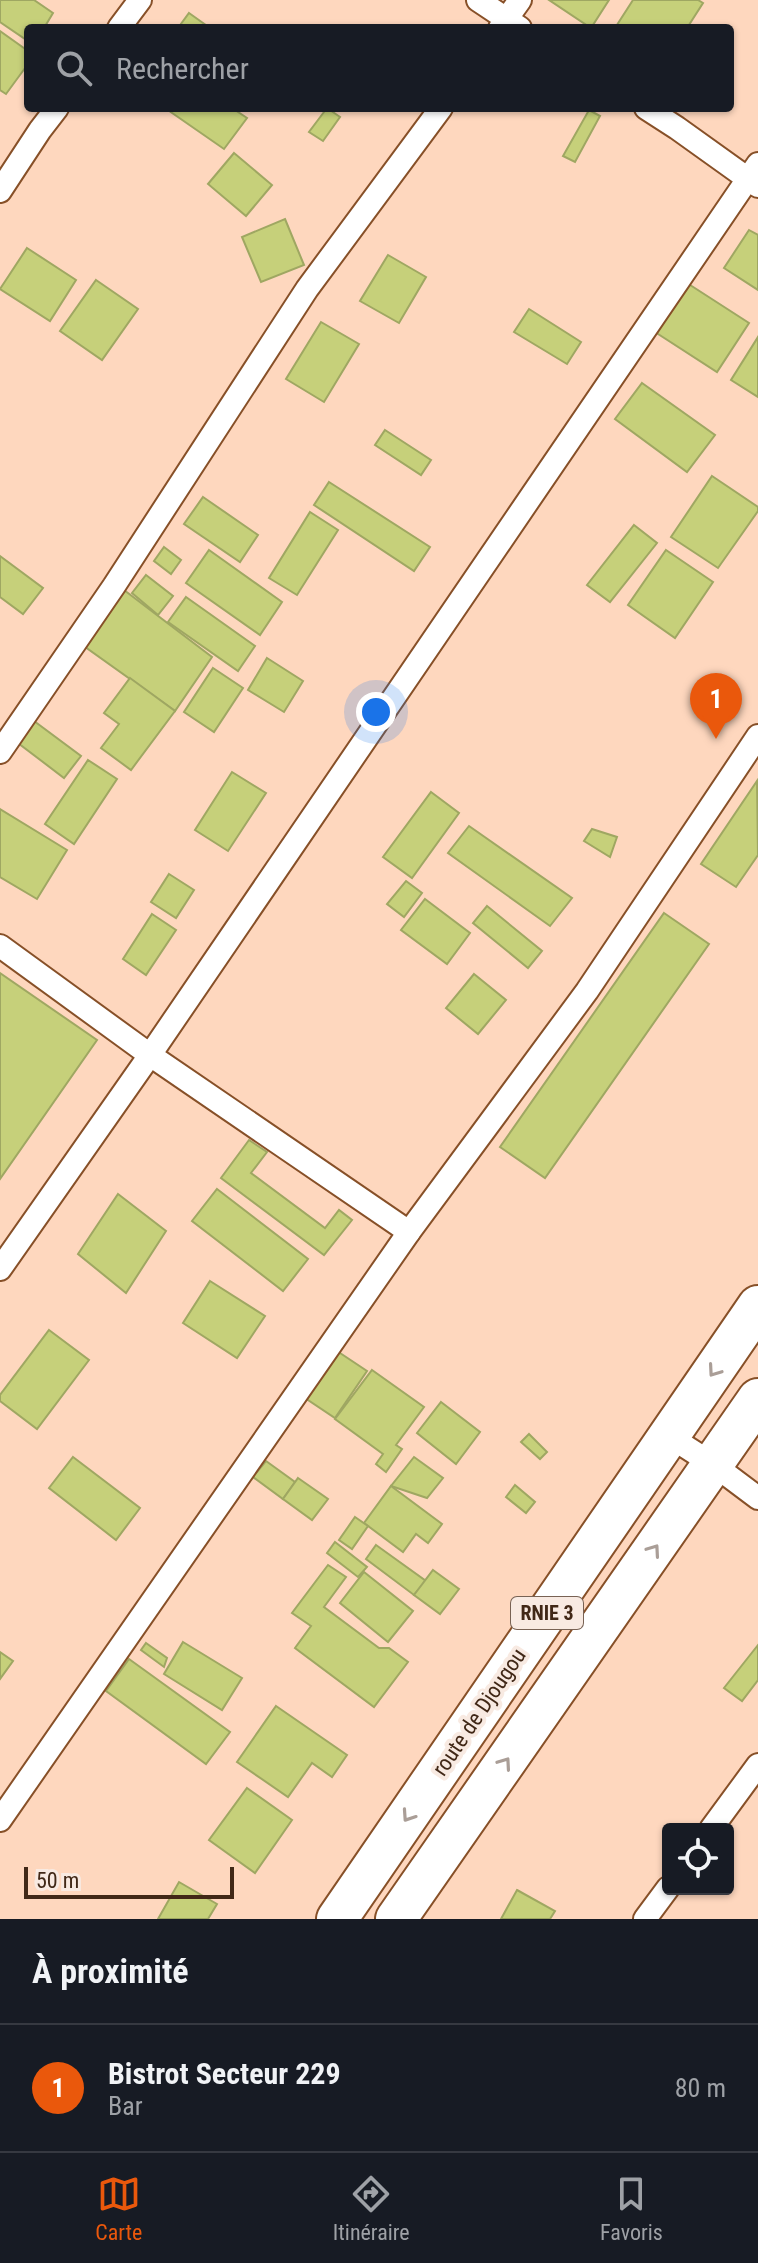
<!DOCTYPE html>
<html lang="fr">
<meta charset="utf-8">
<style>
:root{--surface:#171b24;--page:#242831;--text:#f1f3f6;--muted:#9ea1a6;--line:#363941;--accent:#ea580c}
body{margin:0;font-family:"Roboto Condensed",sans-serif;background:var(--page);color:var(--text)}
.controls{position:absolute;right:24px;bottom:24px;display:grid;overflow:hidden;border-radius:8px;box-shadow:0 2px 6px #0004}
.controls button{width:72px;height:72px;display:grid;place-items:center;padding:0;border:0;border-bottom:2px solid var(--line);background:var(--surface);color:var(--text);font:40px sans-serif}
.scale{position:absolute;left:24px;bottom:20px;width:210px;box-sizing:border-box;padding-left:8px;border:4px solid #412817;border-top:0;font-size:22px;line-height:28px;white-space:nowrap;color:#412817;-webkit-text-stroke:6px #f8eae2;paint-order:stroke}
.you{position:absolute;left:376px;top:712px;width:28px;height:28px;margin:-20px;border:6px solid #fff;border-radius:50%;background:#1a73e8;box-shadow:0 0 0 12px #1a73e833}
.badge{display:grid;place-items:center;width:52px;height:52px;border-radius:50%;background:var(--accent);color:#fff;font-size:26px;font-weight:700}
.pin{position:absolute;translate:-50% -66px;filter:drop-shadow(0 2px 4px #0008)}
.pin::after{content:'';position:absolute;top:42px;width:28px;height:24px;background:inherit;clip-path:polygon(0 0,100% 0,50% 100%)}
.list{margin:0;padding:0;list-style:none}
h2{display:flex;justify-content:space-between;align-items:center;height:104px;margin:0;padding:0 32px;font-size:34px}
h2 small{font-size:26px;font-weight:400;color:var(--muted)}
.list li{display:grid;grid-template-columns:52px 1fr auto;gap:24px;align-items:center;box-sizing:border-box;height:128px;padding:0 32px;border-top:2px solid var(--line)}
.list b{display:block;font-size:30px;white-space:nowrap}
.list p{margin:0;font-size:26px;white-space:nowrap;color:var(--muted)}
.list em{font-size:26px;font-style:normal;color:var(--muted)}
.icon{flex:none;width:44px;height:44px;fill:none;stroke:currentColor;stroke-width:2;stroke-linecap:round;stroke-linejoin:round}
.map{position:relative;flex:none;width:758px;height:1919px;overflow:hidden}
.search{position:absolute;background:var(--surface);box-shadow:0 2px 6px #0004;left:24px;right:24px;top:24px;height:88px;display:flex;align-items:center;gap:20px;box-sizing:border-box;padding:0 28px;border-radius:8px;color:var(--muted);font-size:30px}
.sheet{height:232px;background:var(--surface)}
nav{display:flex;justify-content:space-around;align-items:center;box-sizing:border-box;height:112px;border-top:2px solid var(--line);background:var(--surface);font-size:22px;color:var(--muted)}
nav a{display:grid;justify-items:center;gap:4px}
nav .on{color:var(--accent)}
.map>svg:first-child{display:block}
.building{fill:#c6d07a;stroke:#9fa762;stroke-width:2}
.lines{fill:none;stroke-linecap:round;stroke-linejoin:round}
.street-casing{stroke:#875028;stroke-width:26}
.highway-casing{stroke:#875028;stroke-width:44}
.street{stroke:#fff;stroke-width:22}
.highway{stroke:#fff;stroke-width:40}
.oneway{stroke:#aa9e97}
.labels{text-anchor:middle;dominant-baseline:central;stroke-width:8;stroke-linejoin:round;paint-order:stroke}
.shield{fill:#f8eae2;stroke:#786254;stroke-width:2}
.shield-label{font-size:20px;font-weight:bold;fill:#412817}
.street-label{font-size:22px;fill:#412817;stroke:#f8eae2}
</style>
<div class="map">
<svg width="758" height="1919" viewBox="0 0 758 1919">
<rect width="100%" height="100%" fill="#fed7be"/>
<!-- building -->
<g class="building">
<path d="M0 0H34L53 13 44 28H28V41L0 22Z"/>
<path d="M549 0H609L591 28Z"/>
<path d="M633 0H698L703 3 687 28H615Z"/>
<path d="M189 13 210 28H178Z"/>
<path d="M0 31 28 51V64L6 94 0 90Z"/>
<path d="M165 108H232L247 118 224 149Z"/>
<path d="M327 108 340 117 323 141 309 132Z"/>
<path d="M589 110 600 116 575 162 563 156Z"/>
<path d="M234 153 272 185 246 216 208 184Z"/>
<path d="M285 219 304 265 261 282 242 237Z"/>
<path d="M749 230 758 235V290L724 268Z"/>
<path d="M27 248 76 280 50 321 0 289Z"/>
<path d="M388 255 426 277 399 323 360 301Z"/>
<path d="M96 280 138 309 102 360 60 331Z"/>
<path d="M687 283 749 323 717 372 655 332Z"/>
<path d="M529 309 581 342 567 364 514 332Z"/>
<path d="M321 322 359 344 324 402 286 379Z"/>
<path d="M758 337V397L731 380Z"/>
<path d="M642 383 715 435 687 472 615 419Z"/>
<path d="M385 430 431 460 421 475 375 445Z"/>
<path d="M712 476 758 507V511L718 568 671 537Z"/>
<path d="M329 482 430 547 414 571 314 505Z"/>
<path d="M203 497 258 535 240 562 184 524Z"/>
<path d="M310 512 338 530 297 595 269 578Z"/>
<path d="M634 525 657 543 610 602 587 585Z"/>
<path d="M164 547 181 560 171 574 154 561Z"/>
<path d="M209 550 282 602 260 635 186 583Z"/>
<path d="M666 550 713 582 675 638 628 605Z"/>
<path d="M0 556 43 588 23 614 0 597Z"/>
<path d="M146 575 173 596 158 615 132 593Z"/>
<path d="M124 590 212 657 175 711 81 644Z"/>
<path d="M186 597 255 646 238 671 168 622Z"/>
<path d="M267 658 303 681 284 712 248 690Z"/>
<path d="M213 668 243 688 214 732 184 712Z"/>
<path d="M130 678 175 711 131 770 101 748 119 724 104 713Z"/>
<path d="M30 718 81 756 64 778 14 740Z"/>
<path d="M88 760 117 779 74 844 45 824Z"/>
<path d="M232 772 266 793 228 851 195 830Z"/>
<path d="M757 781 758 855 736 887 701 864Z"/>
<path d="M431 792 459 813 412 878 383 857Z"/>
<path d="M0 809 67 850 37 899 0 877Z"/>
<path d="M469 826 572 898 550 926 448 853Z"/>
<path d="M592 829 617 837 610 857 584 841Z"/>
<path d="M169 874 194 890 176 918 151 902Z"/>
<path d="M406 881 422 893 404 917 387 904Z"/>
<path d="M425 899 470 933 447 964 401 930Z"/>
<path d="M487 906 542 951 528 968 473 923Z"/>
<path d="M664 913 709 944 545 1178 500 1147Z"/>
<path d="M152 914 176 930 146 975 123 959Z"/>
<path d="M0 973 97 1040 0 1179Z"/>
<path d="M474 974 506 1000 478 1034 446 1008Z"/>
<path d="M249 1140 267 1152 251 1173 325 1228 339 1210 352 1220 324 1255 221 1178Z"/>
<path d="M217 1189 308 1259 283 1291 192 1221Z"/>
<path d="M118 1194 166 1231 126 1293 78 1254Z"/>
<path d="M210 1281 265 1316 237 1358 183 1323Z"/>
<path d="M49 1330 89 1360 37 1429 0 1401V1395Z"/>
<path d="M334 1349 367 1371 335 1418 302 1396Z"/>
<path d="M372 1370 424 1407 396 1445 402 1449 386 1472 376 1464 383 1454 335 1419Z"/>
<path d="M441 1402 480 1432 456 1464 417 1433Z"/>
<path d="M529 1434 547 1452 540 1459 521 1442Z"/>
<path d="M73 1457 140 1508 116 1540 49 1488Z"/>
<path d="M414 1457 443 1478 427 1498 391 1486Z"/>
<path d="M266 1461 295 1482 283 1499 253 1477Z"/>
<path d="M298 1478 328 1499 312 1520 283 1499Z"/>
<path d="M515 1485 535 1502 526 1513 506 1497Z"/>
<path d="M391 1486 442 1524 428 1543 416 1534 403 1552 364 1523Z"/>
<path d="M355 1517 368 1526 352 1549 339 1540Z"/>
<path d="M335 1542 367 1567 358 1577 327 1553Z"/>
<path d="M376 1545 426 1581 414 1595 366 1559Z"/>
<path d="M328 1565 346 1577 324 1607 379 1648H389L408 1662 374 1707 295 1648 311 1626 292 1613Z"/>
<path d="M433 1570 459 1589 440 1614 414 1595Z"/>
<path d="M364 1572 413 1611 388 1642 340 1603Z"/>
<path d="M183 1642 242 1678 222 1710 164 1674Z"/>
<path d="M146 1643 167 1658 164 1667 141 1650Z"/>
<path d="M758 1645V1680L742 1701 724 1688Z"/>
<path d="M0 1652 13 1661 0 1679Z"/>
<path d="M129 1659 230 1732 206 1764 106 1691Z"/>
<path d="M276 1706 347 1755 332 1777 312 1763 288 1797 237 1762Z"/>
<path d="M247 1788 292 1820 255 1873 209 1840Z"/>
<path d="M179 1882 217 1904 208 1919H158Z"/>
<path d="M517 1890 555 1911 550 1919H501Z"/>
</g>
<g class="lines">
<defs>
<g id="street">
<path d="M478 0 520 28"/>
<path d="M119 28 140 0"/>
<path d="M500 28 520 0"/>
<path d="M646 108 677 128 758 186"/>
<path d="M0 191 40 130 57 108"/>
<path d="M0 752 114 586 307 289 441 108"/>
<path d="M0 946 150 1055 409 1232"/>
<path d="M0 1269 150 1055 758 164"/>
<path d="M669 1436 714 1465 758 1498"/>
<path d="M0 1820 409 1232 587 991 758 736"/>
<path d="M711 1829 758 1765"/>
<path d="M645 1919 668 1888"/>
</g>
<g id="highway">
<path d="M337 1919 758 1306"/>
<path d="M396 1919 758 1399"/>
</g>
</defs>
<!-- street casing -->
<use href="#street" class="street-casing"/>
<!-- highway casing -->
<use href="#highway" class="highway-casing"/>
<!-- street -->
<use href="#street" class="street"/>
<!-- highway -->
<use href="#highway" class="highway"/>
</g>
<!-- one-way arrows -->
<defs><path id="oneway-chevron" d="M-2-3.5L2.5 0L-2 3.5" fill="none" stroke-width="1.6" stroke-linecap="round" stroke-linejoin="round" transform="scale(2)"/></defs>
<g class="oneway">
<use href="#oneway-chevron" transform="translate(714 1371) rotate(125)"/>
<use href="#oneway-chevron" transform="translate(654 1550) rotate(-55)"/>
<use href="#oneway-chevron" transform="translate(505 1763) rotate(-55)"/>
<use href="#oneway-chevron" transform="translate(408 1816) rotate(124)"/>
</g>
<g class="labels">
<!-- shield labels -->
<rect class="shield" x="511" y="1597" width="72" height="32" rx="6"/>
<g class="shield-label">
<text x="547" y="1613">RNIE 3</text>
</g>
<!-- street labels -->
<g class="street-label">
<text transform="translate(479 1712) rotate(-56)">route de Djougou</text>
</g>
</g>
</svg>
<div class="controls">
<button><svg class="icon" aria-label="locate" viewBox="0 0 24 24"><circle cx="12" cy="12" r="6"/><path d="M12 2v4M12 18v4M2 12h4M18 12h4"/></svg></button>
</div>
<div class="scale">50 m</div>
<div class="you"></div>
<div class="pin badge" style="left:716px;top:739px">1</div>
<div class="search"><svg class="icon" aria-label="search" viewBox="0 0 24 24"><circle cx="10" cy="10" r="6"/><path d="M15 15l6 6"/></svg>Rechercher</div>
</div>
<section class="sheet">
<h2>À proximité<small></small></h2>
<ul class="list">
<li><span class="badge">1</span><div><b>Bistrot Secteur 229</b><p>Bar</p></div><em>80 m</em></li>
</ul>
</section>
<nav>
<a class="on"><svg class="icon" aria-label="map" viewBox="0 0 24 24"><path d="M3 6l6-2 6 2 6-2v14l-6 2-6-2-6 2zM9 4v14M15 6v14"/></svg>Carte</a>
<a><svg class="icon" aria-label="directions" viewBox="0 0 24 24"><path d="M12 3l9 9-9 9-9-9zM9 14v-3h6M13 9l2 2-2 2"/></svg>Itinéraire</a>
<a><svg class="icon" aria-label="saved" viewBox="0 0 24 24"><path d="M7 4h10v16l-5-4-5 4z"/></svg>Favoris</a>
</nav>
